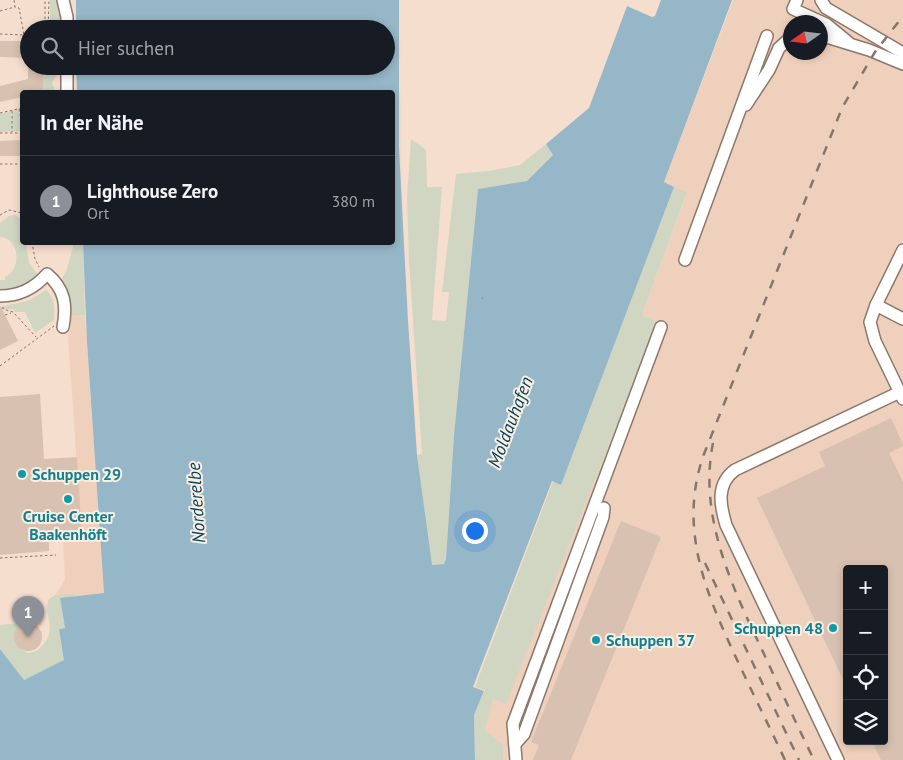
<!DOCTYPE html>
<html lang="de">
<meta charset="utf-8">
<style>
:root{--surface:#171b24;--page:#20242c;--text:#f1f3f6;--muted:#9ea1a6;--line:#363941;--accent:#8c9099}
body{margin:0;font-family:"PT Sans",sans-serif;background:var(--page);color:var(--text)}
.controls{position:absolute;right:15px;bottom:15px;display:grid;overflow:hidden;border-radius:5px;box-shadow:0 2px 8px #0003}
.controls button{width:45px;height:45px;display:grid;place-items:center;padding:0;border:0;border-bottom:1px solid var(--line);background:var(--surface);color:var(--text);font:25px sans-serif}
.compass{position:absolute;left:783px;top:15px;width:45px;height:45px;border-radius:50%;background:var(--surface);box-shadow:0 2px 8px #0003;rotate:256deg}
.you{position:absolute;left:474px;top:530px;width:18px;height:18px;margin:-12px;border:4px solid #fff;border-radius:50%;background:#1a73e8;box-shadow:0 0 0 8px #1a73e833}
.badge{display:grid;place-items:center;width:32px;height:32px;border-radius:50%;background:var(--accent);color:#fff;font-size:16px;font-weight:700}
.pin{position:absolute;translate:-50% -41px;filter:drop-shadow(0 1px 2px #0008)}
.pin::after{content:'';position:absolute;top:26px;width:18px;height:15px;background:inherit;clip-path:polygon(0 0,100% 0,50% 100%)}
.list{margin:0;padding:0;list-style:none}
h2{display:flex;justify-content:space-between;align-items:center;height:65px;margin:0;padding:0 20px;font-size:21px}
h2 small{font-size:16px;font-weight:400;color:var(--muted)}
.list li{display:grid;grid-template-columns:32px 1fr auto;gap:15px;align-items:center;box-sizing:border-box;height:90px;padding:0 20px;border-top:1px solid var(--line)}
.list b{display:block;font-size:19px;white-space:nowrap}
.list p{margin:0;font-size:16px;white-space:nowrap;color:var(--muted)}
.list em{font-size:16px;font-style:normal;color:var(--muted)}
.icon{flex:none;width:28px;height:28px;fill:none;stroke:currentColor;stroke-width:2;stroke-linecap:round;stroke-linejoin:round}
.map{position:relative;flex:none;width:903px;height:760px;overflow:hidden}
.search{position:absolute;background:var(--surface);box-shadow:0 2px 8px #0003;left:20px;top:20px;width:375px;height:55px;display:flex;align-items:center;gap:12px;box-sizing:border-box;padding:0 18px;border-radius:28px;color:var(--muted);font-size:19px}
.panel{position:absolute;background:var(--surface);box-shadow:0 2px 8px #0003;left:20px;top:90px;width:375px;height:155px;border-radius:5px}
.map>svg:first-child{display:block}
.built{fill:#efd0bc;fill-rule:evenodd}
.green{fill:#d0d6c2}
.water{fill:#96b7c8}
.building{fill:#d8c1b1}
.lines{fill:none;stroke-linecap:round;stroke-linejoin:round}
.minor-casing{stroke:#8c7769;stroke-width:14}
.path{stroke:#817267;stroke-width:1;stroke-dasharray:2.5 2.5;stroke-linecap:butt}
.minor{stroke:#fff;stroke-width:11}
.rail{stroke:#85766b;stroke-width:2.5;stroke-dasharray:9 9;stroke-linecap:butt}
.culture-dot{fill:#0f9aa8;stroke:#fcede3;stroke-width:2}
.labels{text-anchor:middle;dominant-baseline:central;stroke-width:4;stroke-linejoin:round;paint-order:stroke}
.culture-label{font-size:16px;font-weight:bold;fill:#0d838f;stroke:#fcede3;text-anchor:start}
.water-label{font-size:18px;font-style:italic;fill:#00445d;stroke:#fcede3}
</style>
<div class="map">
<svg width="903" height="760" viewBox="0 0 903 760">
<rect width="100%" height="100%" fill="#f6dece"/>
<!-- built -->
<g class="built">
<path d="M733 0H903V760H503L504 745 485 730 493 699 506 703 658 322 642 315 687 193 664 182ZM790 22H820V52H790ZM847 569H884V741H847Z"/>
<path d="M85 315 104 593 75 597V594L55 596 62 585 65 579 63 541 82 539 68 335 71 329V316Z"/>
</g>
<!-- green -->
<g class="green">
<path d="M50 0H58L62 15 63 29H50Z"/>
<path d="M31 66H63L52 82 55 92H41H43V68H31Z"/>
<path d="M18 110 22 131 0 132V114L11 111 12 129V111Z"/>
<path d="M411 139 426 150 427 187H442L432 320 446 321 449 292H442L456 174 489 171 520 165 546 144 553 155 527 181 478 189 454 435 446 559 444 564 431 565 417 455 422 454 409 261 407 198Z"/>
<path d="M674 187 687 192 642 315 658 322 506 704 493 699 485 730 504 745 503 760H475L474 715 485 690 475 687 553 481 561 485Z"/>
<path d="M15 215C26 220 22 232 22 242L26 243 29 263 38 275C25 285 16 289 0 292V280H5V277C22 270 20 238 0 237V223L9 216Z"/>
<path d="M74 243H83L85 315 71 316 68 297 61 281 67 269Z"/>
<path d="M46 290C55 298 55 308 54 320L35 333 25 312H15L14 309H1L0 307 30 300Z"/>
<path d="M75 594V597L60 599 65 628 59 629 65 660 24 680 0 649V625L29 622C0 629 27 677 48 637 54 624 43 612 49 599L55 595Z"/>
</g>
<!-- water -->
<path class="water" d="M76 0H399V147L408 321 417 455 432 565 444 564 446 559 454 435 478 189 527 181 553 155 546 144 589 108 627 6 652 17 655 16 661 0H732L664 182 674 187 561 485 552 481 473 687 484 691 474 715 475 760H0V649L24 680 64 660 59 629 65 628 60 598 104 593 87 342 83 243 392 242V92H77L76 66H386V29H76Z"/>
<!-- building -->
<g class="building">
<path d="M0 41H29V58L0 57Z"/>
<path d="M28 68H43V92H22V97L0 102V86L28 79Z"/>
<path d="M22 140V156H0V141Z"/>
<path d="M0 305 18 341 0 350Z"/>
<path d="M40 394 44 459 77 457 82 539 49 542V551L0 555V397Z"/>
<path d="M891 418 903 444V446L889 453 903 482V760H881L872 741H884V569H847V688L757 498 825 466 819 452Z"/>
<path d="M621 521 661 537 571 760H533L539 745 531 742Z"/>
<circle cx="28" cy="637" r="14"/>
</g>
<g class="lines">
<defs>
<g id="minor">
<path d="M63 0 67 17V29"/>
<path d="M797 0 793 9 826 24 848 42"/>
<path d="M821 0 826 8 903 53"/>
<path d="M820 35 869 50 903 64"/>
<path d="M67 66V92"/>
<path d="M746 105 769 70 779 48 790 38"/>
<path d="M903 250 876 305 870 322 875 341 903 399"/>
<path d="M685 260 767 36"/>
<path d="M0 296C19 296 35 288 47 274 65 289 67 305 63 327"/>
<path d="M876 305 903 319"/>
<path d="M515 744 524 734 603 517 604 508"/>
<path d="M516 760 513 724 661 327"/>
<path d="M838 760 726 525C720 505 716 484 735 470L900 392"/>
</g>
</defs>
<!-- minor casing -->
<use href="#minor" class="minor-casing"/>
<!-- path -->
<g class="path">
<path d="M0 11 15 7"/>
<path d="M45 29V0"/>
<path d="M48 29 49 0"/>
<path d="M0 34 24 35 19 8 15 7 14 0"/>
<path d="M19 109 22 126"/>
<path d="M12 111V132"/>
<path d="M0 113 22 108"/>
<path d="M0 133H22"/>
<path d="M0 164H22"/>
<path d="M0 215 9 210 22 213"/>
<path d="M32 242 35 259 39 267"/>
<path d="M482 298H483"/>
<path d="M3 307V309L13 312 36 337"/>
<path d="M5 315 11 313"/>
<path d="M0 366 54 326"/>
<path d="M0 558 56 555"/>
</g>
<!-- minor -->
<use href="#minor" class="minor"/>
<!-- rail -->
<g class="rail">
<path d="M713 443C698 517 733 589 764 654 780 689 797 725 814 760"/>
<path d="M705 563 799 760"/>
<path d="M785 760C770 728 754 696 739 664 707 596 677 529 704 454L842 108 875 52 903 16"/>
</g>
</g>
<!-- markers -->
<g class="culture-dot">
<circle cx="22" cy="474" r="5"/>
<circle cx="68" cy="499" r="5"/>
<circle cx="833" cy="628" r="5"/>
<circle cx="596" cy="640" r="5"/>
</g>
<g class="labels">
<!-- culture labels -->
<g class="culture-label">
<text x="32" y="474">Schuppen 29</text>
<text x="68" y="516" text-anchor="middle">Cruise Center<tspan x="68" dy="18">Baakenhöft</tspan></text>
<text x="823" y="628" text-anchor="end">Schuppen 48</text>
<text x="606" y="640">Schuppen 37</text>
</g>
<!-- water labels -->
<g class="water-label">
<text transform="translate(510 422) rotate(-69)">Moldauhafen</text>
<text transform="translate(196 503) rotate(-94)">Norderelbe</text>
</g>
</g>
</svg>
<div class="controls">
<button>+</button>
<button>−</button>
<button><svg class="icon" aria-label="locate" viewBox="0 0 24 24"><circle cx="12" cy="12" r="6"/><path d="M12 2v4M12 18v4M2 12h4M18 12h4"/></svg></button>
<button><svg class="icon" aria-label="layers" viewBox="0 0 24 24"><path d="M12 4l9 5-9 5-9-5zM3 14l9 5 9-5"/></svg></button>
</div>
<svg class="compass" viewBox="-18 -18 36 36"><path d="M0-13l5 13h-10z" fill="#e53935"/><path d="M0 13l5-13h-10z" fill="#9ea1a6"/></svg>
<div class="you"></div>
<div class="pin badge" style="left:28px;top:637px">1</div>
<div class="search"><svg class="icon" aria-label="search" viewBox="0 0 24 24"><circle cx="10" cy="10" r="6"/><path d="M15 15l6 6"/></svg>Hier suchen</div>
<section class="panel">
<h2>In der Nähe<small></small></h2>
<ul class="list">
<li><span class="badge">1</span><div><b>Lighthouse Zero</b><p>Ort</p></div><em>380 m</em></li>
</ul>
</section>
</div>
